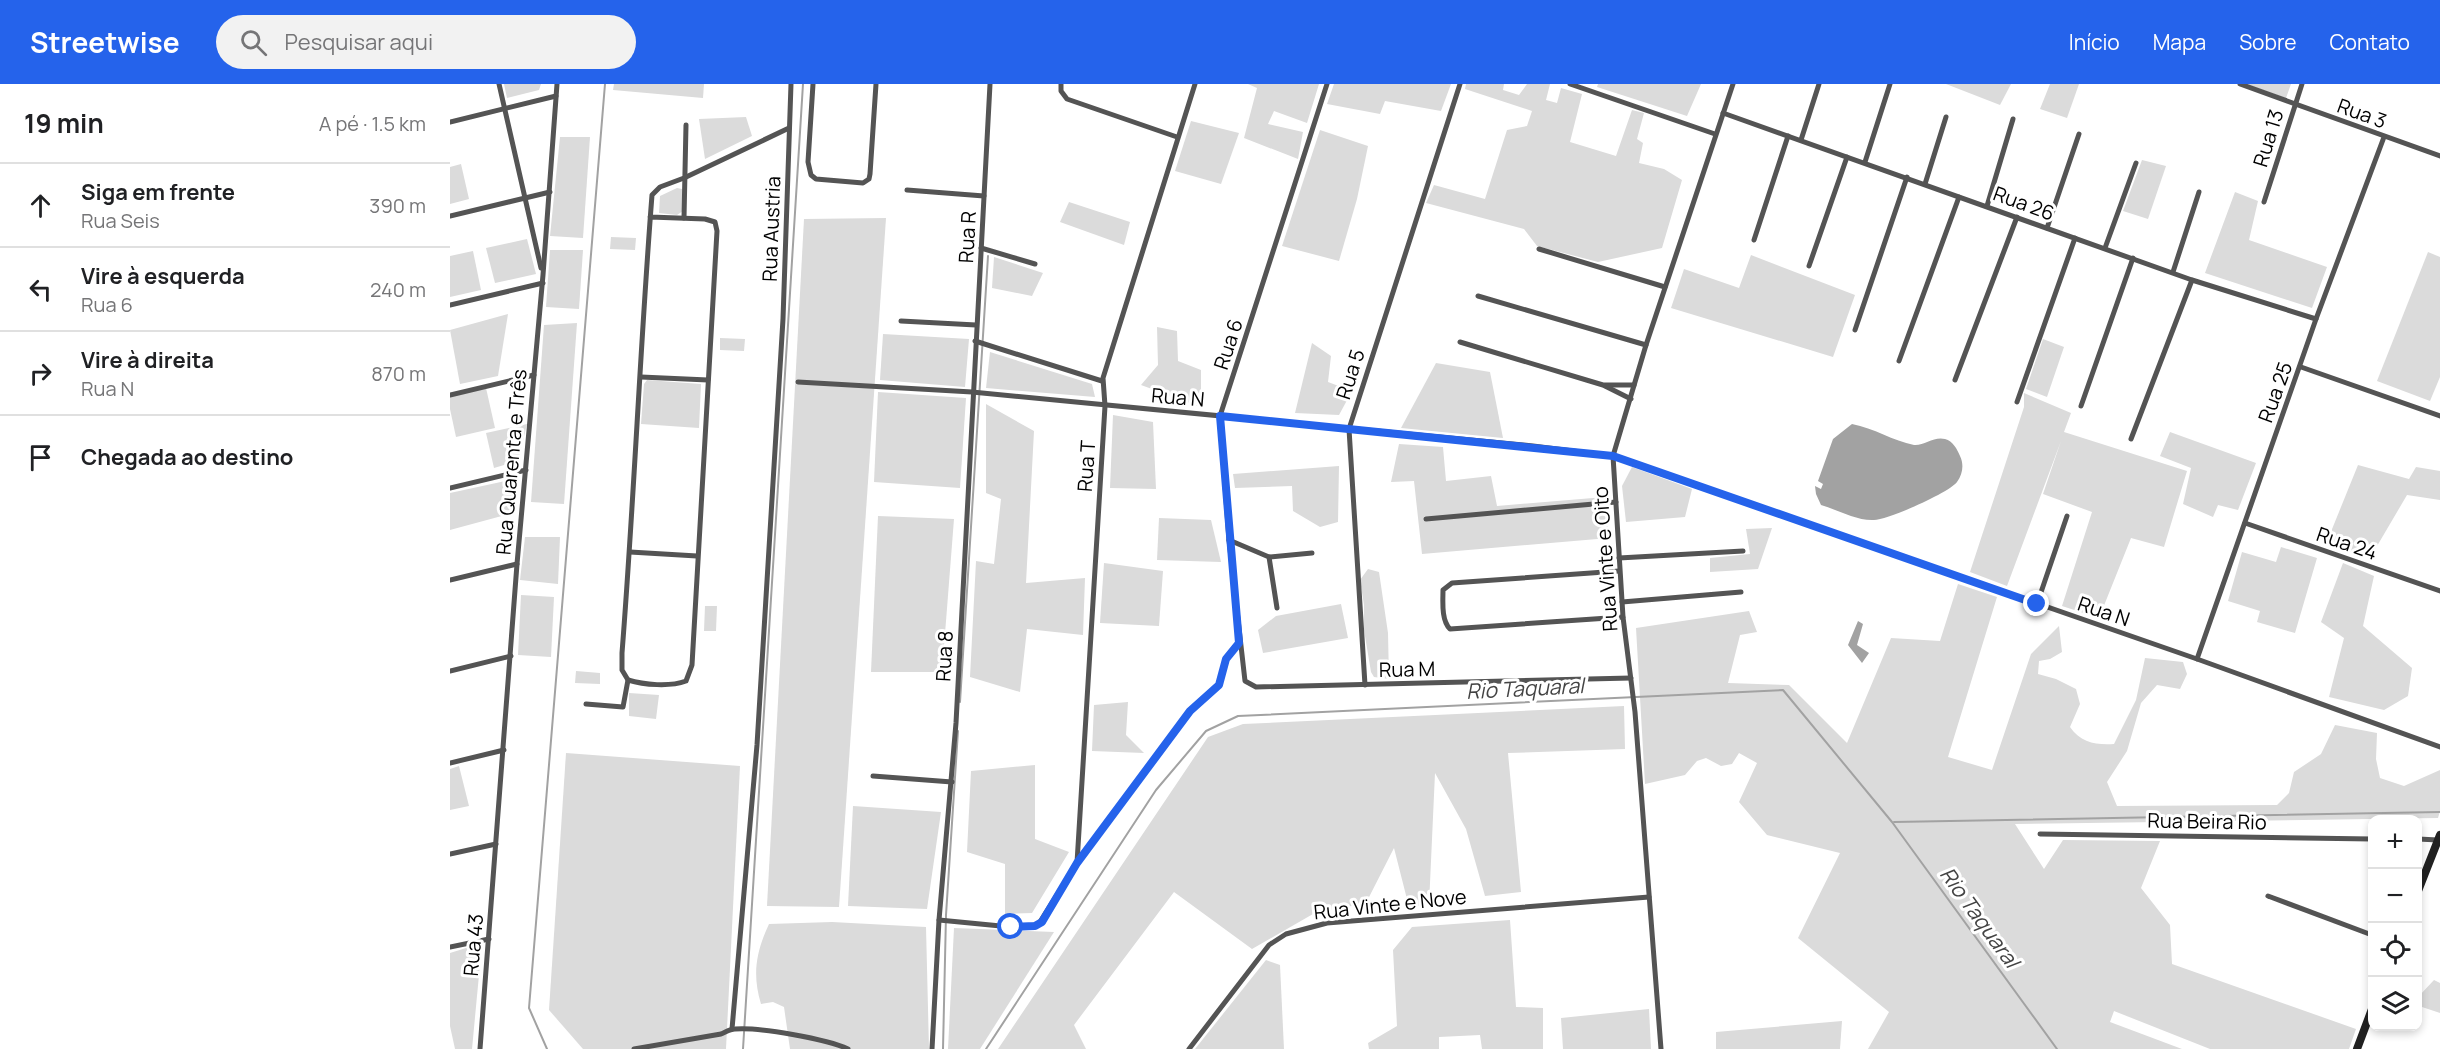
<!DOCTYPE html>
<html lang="pt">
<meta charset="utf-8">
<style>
:root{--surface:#fff;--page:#f2f2f2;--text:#202124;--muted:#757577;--line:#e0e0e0;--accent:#2563eb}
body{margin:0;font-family:Manrope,sans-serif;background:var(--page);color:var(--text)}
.controls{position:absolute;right:18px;bottom:18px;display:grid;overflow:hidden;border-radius:12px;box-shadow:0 3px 9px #0003}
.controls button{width:54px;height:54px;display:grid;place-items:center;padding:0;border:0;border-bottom:2px solid var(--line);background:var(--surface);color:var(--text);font:30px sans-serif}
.stop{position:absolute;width:18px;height:18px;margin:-14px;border:4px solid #2563eb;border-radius:50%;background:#fff}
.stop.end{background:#2563eb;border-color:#fff;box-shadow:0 2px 6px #0008}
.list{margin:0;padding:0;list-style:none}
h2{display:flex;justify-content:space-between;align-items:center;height:78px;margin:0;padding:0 24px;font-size:26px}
h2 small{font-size:20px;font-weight:400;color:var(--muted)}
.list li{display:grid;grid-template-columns:39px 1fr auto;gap:18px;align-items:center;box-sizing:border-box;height:84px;padding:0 24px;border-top:2px solid var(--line)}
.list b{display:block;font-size:22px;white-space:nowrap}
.list p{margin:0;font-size:20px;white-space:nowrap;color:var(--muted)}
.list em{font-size:20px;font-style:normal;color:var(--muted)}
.icon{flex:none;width:33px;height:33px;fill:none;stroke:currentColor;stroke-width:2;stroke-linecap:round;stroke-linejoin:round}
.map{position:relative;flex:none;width:1990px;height:965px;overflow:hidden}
header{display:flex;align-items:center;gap:36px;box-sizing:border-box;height:84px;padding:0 30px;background:var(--accent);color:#fff}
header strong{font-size:28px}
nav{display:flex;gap:33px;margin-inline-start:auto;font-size:21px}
.search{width:420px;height:54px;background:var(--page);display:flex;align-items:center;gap:15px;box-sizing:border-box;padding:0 21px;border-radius:33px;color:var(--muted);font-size:22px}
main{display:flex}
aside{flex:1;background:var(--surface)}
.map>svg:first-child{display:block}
.green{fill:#dbdbdb}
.water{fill:#a2a2a2}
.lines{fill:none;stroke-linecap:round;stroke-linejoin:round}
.stream{stroke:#a2a2a2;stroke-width:2}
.street{stroke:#545454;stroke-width:5}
.secondary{stroke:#212121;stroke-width:8}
.route{stroke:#2563eb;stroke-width:8}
.labels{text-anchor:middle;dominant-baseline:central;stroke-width:6;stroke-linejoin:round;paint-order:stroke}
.street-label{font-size:20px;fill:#000;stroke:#fff}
.water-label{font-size:21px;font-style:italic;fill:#434343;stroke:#fff}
</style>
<header>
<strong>Streetwise</strong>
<div class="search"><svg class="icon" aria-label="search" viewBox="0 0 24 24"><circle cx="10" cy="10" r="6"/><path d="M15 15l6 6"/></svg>Pesquisar aqui</div>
<nav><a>Início</a><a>Mapa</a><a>Sobre</a><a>Contato</a></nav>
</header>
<main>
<aside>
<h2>19 min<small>A pé · 1.5 km</small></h2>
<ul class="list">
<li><svg class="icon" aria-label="ahead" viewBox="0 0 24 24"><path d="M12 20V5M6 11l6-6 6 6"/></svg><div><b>Siga em frente</b><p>Rua Seis</p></div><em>390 m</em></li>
<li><svg class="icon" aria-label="left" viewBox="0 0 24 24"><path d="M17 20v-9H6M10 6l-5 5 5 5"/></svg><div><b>Vire à esquerda</b><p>Rua 6</p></div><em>240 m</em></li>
<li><svg class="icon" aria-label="right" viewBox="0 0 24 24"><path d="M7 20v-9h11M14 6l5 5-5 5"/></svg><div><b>Vire à direita</b><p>Rua N</p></div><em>870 m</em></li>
<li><svg class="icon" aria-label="arrive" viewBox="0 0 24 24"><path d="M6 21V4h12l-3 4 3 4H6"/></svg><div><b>Chegada ao destino</b></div></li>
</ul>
</aside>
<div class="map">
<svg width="1990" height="965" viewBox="0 0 1990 965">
<rect width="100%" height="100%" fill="#fff"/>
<!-- green -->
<g class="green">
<path d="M54 0H91L89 6 57 14Z"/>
<path d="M164 0H254L253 14 163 6Z"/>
<path d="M798 0H869L857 39 824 27 818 40 853 48 848 75 794 54 807 4Z"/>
<path d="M884 0H1001L991 27 935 17 930 30 877 20Z"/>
<path d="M1016 0H1054L1053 6 1069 11 1077 0H1100L1096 16 1107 19 1111 4 1132 10 1120 58 1166 72 1182 26 1194 29 1187 55 1193 59 1189 79 1214 85 1232 96 1212 164 1148 178 1087 162 1074 145 976 119 984 101 1035 115 1057 46 1077 42 1082 27 1015 5Z"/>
<path d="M1148 0H1251L1237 32 1147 3Z"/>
<path d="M1496 0H1561L1550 21Z"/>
<path d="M1600 0H1629L1617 34 1590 25Z"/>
<path d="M1796 0H1841L1836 14Z"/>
<path d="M296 33 302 52 255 75 249 35Z"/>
<path d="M741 37 789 49 771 100 725 87Z"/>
<path d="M870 46 918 62 907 115 889 177 832 162Z"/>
<path d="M110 53H140L133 154 100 152Z"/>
<path d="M1692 76 1716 82 1698 135 1673 127Z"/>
<path d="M11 80 19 115 0 120V83Z"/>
<path d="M227 104 232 105 233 127 227 131 209 129 210 112Z"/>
<path d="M1785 108 1808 117 1799 156 1877 183 1862 224 1755 189Z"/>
<path d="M619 118 680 138 674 161 610 138Z"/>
<path d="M436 134 389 823 317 822 354 135Z"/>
<path d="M161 153 186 154 185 166 160 165Z"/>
<path d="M77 155 86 190 45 199 36 164Z"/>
<path d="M100 166H133L129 225 96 223Z"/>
<path d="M23 167 31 206 0 213V172Z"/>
<path d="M1978 168 1990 173V293L1980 317 1927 297Z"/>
<path d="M1301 171 1405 211 1383 273 1221 224 1234 185 1289 204Z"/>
<path d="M544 173 593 189 582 212 542 204Z"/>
<path d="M58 230 48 292 10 300 0 246Z"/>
<path d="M127 239 114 420 81 418 94 241Z"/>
<path d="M707 243 727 247 728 277 751 286V323L691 301 708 281Z"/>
<path d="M433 250 519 255 515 303 430 296Z"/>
<path d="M270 254 295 255 294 267 270 266Z"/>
<path d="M1593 255 1614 263 1597 313 1576 305Z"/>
<path d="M862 259 881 272 878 298 902 307 889 331 845 329Z"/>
<path d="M540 268 642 300 645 313 536 304Z"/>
<path d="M986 279 1040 288 1053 354 951 344Z"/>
<path d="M197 296 251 300 249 344 191 340 194 300Z"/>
<path d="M36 304 45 344 6 353 0 325V313Z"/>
<path d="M428 308 516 314 510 404 424 398Z"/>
<path d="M1574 309 1621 329 1614 348 1737 387 1714 463 1681 454 1649 534 1612 522 1642 428 1593 410 1611 357 1557 502 1520 488 1574 323Z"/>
<path d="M536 320 584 347 576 499 635 494 633 551 577 545 570 608 520 593 526 477 544 480 551 415 536 409Z"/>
<path d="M663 331 703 338 706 405 660 404Z"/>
<path d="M77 340 68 377 44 384 36 349Z"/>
<path d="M1720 348 1806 379 1788 426 1768 421 1763 433 1733 420 1741 384 1710 372Z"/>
<path d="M949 360 993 363 996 397 1041 392 1047 422 1155 413 1159 454 972 470 964 397 941 398Z"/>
<path d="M1908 381 1959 395 1966 383 1990 387V416L1957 411 1920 474 1876 460Z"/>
<path d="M889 382 888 438 870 443 843 427 842 402 785 404 783 390Z"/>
<path d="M1182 383 1242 405 1235 433 1176 438 1172 402Z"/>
<path d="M65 395 63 429 0 446V409Z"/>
<path d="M428 432 504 435 492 588H421Z"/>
<path d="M709 434 761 436 771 478 707 476Z"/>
<path d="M1322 444 1308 485 1260 488V474L1300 470 1296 445Z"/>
<path d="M75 453H110L108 500 70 496Z"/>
<path d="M1831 463 1867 474 1845 549 1807 538 1810 527 1778 517 1792 468 1826 478Z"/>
<path d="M654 479 713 487 709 542 650 539Z"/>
<path d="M1893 479 1924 492 1913 542 1962 584 1958 612 1934 626 1879 613 1894 554 1871 538Z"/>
<path d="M918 485 929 488 938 549 939 595 924 593 921 588 914 546V521L910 496Z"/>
<path d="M1508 500 1547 513 1498 673 1542 686 1581 570 1609 542 1612 568 1600 575 1589 577 1588 590 1606 595 1626 605 1630 620 1620 643C1631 659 1646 661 1664 660L1686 616 1695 574 1733 578 1737 590 1730 605 1707 601 1691 619 1677 667 1657 698 1667 722 1827 721 1839 709 1844 688 1871 670 1885 641 1927 649 1926 675 1930 694 1954 702 1990 686V727L1988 734 1565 740 1594 785 1613 756 1710 757 1691 804 1720 841 1722 880 1906 945 1899 965H1760L1664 927 1660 938 1732 965H1418L1439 928 1348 854 1390 769 1317 751 1289 718 1307 679 1289 669 1282 680 1271 682 1256 674 1247 677 1235 691 1195 700 1186 544 1299 527 1307 548 1290 551 1278 599 1339 601 1397 659 1441 554 1490 557Z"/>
<path d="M71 511 104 513 101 573 68 571Z"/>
<path d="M891 520 898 554 813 569 808 546 826 532Z"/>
<path d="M255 522H267L266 547H254Z"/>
<path d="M126 587 150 589V600L125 599Z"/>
<path d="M179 609 209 611 206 635 179 632Z"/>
<path d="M678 618 676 651 694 669 642 667 644 621Z"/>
<path d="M1174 622 1175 665 1058 669 1071 808 1035 812 1016 745 985 689 979 821 959 823 944 764 916 819 863 830 802 865 724 808 624 941 636 965H548L758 653 793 640Z"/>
<path d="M116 669 290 682 276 965H133L99 926Z"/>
<path d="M585 681V755L619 768 582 829 555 830V780L517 768 521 687Z"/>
<path d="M9 682 19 722 0 726V685Z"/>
<path d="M403 722 491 728 477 825 398 822Z"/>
<path d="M1060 836 1066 923 1093 924V965H1032L1030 951 989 953V965H919L918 959 947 942 943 866 962 843Z"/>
<path d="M382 838 476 843 479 965H340L334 923 323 918 311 920C302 890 306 868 319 840Z"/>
<path d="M504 844 604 848 530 965H498Z"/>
<path d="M32 859 22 965H5L0 942V869Z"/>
<path d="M816 876 830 881 834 965H745Z"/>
<path d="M1984 896 1990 899V929L1972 923 1969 912Z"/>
<path d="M1199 925 1201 965H1113L1111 934Z"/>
<path d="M1392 937 1390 965H1266V948Z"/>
</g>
<!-- water -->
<g class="water">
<path d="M1402 340C1424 344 1443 357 1464 361 1474 362 1484 352 1495 355 1503 357 1507 365 1510 372 1514 380 1513 390 1507 398 1500 408 1438 436 1424 436 1407 437 1388 426 1371 421L1366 410 1365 402 1371 405 1373 400 1368 397 1383 355Z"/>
<path d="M1408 537 1413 540 1407 561 1419 569 1412 579 1398 561Z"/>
</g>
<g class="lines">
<!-- stream -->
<g class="stream">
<path d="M510 618 538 172"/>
<path d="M1444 738 1990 728"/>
<path d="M97 965 79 924 155 0"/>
<path d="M293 965 353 0"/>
<path d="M493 965 496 831 508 647"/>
<path d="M536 965 706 706 756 647 788 632 1333 606 1442 738 1607 965"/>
</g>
<!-- street -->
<g class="street">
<path d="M49 0 91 184"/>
<path d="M363 0 358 78 361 91 366 95 413 99 419 95 420 90 426 0"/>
<path d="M611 0V7L617 15 727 53"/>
<path d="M877 0 770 332 779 456 795 597 806 603 1181 594"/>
<path d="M1120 0 1265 50"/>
<path d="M1790 0 1990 72"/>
<path d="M1273 29 1742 196 1866 235"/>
<path d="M0 38 106 12"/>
<path d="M1351 56 1369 0"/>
<path d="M1415 78 1440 0"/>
<path d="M1475 100 1496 33"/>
<path d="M457 106 534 112"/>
<path d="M1814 118 1852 0"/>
<path d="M1537 122 1563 35"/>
<path d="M0 132 100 108"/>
<path d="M200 133 255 135 265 138 267 147 242 581 236 597C220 603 194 601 178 596L172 586V569C184 417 190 264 202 111L210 103 234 94 339 44"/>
<path d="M234 134 236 41"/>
<path d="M1597 144 1629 50"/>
<path d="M1304 156 1338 52"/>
<path d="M531 164 585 180"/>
<path d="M1655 164 1686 79"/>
<path d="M1089 165 1215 203"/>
<path d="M1359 182 1397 73"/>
<path d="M1723 188 1749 108"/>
<path d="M1028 212 1196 261"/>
<path d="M0 221 93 199"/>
<path d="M451 237 526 241"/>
<path d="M1405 246 1457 93"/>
<path d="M525 257 652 297"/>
<path d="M1010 258 1153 301H1184"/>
<path d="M1449 277 1509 113"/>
<path d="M1851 283 1990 332"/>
<path d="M191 293 258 296"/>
<path d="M1505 296 1567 133"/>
<path d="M348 298 522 308 1083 362 1163 372 1747 575 1990 663"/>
<path d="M1155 302 1181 315"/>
<path d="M0 311 84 291"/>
<path d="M1567 318 1625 154"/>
<path d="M1631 322 1683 174"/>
<path d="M1681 355 1742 196"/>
<path d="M0 404 76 386"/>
<path d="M976 435 1166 418"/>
<path d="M1795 439 1990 507"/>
<path d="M779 456 819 473 827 524"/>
<path d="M180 468 247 472"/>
<path d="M819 473 862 469"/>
<path d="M1169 474 1293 467"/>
<path d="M1169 487 1002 499 993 506C993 517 991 536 1000 545L1173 533"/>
<path d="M0 496 67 480"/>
<path d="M1172 518 1291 508"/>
<path d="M1587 520 1617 432"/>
<path d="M1747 575 1866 235 1934 53"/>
<path d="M0 587 61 572"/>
<path d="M915 601 899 345 1010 0"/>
<path d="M136 620 173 623 178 596"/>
<path d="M0 679 54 666"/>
<path d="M423 692 502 698"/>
<path d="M1590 750 1922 755"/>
<path d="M1968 755 1988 756"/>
<path d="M0 770 46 760"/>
<path d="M627 779 655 322 653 294 745 0"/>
<path d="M1818 812 1922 851"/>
<path d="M489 836 561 843 588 841 627 779 740 627 769 601 776 575 789 559"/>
<path d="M0 863 39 855"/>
<path d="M282 945 307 661 333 235 341 0"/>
<path d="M30 965 67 480 93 191 107 0"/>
<path d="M184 965 271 950C276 948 280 945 285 945 309 943 377 955 398 965"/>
<path d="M482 965 489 836 506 639 540 0"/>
<path d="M739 965 819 861 836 850 877 839 1199 813"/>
<path d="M1211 965 1185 628 1173 533 1163 372 1196 261 1283 0"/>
</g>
<!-- secondary -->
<g class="secondary">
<path d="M1968 807 1990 751"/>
<path d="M1907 965 1922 925"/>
</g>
</g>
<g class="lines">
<!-- route -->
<path class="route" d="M561 843 585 842 592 838 627 779 740 627 769 601 776 575 789 559 770 332 1163 372 1587 520"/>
</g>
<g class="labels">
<!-- street labels -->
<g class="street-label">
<text transform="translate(1912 29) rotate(20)">Rua 3</text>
<text transform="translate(1818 54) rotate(-73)">Rua 13</text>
<text transform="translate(1574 119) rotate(20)">Rua 26</text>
<text transform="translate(321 145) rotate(-88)">Rua Austria</text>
<text transform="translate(517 153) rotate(-87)">Rua R</text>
<text transform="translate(778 260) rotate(-72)">Rua 6</text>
<text transform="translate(900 290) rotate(-72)">Rua 5</text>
<text transform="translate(1825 308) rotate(-70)">Rua 25</text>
<text transform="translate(728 313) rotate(5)">Rua N</text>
<text transform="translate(61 378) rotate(-85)">Rua Quarenta e Três</text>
<text transform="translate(636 382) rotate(-86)">Rua T</text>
<text transform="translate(1897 459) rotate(19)">Rua 24</text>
<text transform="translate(1155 475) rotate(-94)">Rua Vinte e Oito</text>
<text transform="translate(1654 527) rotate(19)">Rua N</text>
<text transform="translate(494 572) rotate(-87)">Rua 8</text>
<text transform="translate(957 585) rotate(-1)">Rua M</text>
<text transform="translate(1757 737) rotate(1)">Rua Beira Rio</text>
<text transform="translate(940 820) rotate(-6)">Rua Vinte e Nove</text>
<text transform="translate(23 861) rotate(-85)">Rua 43</text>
</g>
<!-- water labels -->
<g class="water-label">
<text transform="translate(1075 604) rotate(-3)">Rio Taquaral</text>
<text transform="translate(1530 833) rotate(54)">Rio Taquaral</text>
</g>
</g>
</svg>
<div class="controls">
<button>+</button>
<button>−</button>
<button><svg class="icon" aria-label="locate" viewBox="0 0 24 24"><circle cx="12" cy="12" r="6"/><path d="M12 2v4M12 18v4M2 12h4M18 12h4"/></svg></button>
<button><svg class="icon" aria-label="layers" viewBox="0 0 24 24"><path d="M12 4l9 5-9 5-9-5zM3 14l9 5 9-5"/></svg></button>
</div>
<div class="stop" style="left:561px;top:843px"></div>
<div class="stop end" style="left:1587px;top:520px"></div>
</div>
</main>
